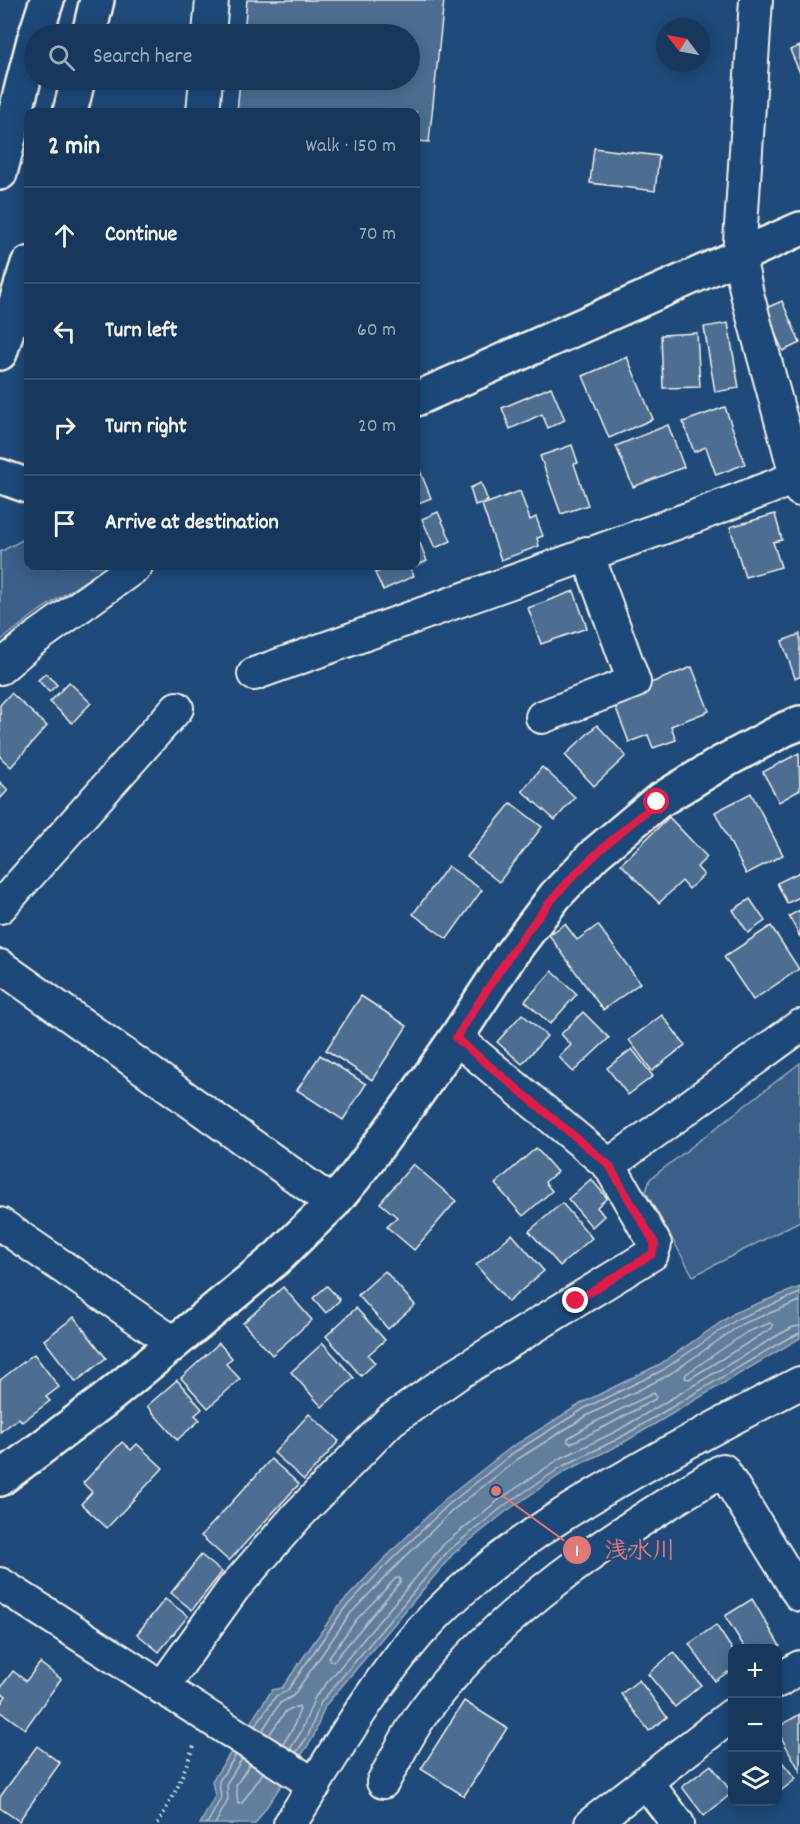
<!DOCTYPE html>
<meta charset="utf-8">
<style>
:root{--surface:#17385c;--page:#203f62;--text:#f1f3f6;--muted:#9eacbb;--line:#365272}
body{margin:0;font-family:Dekko,"Klee One",sans-serif;background:var(--page);color:var(--text)}
.controls{position:absolute;right:18px;bottom:18px;display:grid;overflow:hidden;border-radius:12px;box-shadow:0 3px 15px #0003}
.controls button{width:54px;height:54px;display:grid;place-items:center;padding:0;border:0;border-bottom:2px solid var(--line);background:var(--surface);color:var(--text);font:30px sans-serif}
.compass{position:absolute;left:656px;top:18px;width:54px;height:54px;border-radius:50%;background:var(--surface);box-shadow:0 3px 15px #0003;rotate:302deg}
.stop{position:absolute;width:18px;height:18px;margin:-14px;border:4px solid #e11d48;border-radius:50%;background:#fff}
.stop.end{background:#e11d48;border-color:#fff;box-shadow:0 2px 6px #0008}
.list{margin:0;padding:0;list-style:none}
h2{display:flex;justify-content:space-between;align-items:center;height:78px;margin:0;padding:0 24px;font-size:26px}
h2 small{font-size:20px;font-weight:400;color:var(--muted)}
.list li{display:grid;grid-template-columns:39px 1fr auto;gap:18px;align-items:center;box-sizing:border-box;height:96px;padding:0 24px;border-top:2px solid var(--line)}
.list b{display:block;font-size:22px;white-space:nowrap}
.list em{font-size:20px;font-style:normal;color:var(--muted)}
.icon{flex:none;width:33px;height:33px;fill:none;stroke:currentColor;stroke-width:2;stroke-linecap:round;stroke-linejoin:round}
.map{position:relative;flex:none;width:800px;height:1824px;overflow:hidden}
.search{position:absolute;background:var(--surface);box-shadow:0 3px 15px #0003;left:24px;top:24px;width:396px;height:66px;display:flex;align-items:center;gap:15px;box-sizing:border-box;padding:0 21px;border-radius:33px;color:var(--muted);font-size:22px}
.panel{position:absolute;background:var(--surface);box-shadow:0 3px 15px #0003;left:24px;top:108px;width:396px;height:462px;border-radius:12px}
.map>svg:first-child{display:block}
.green{fill:#3a5f88;stroke:#97a8b8;stroke-width:1.5}
.water{fill:#627e9d;stroke:#9cacbb;stroke-width:1.5}
.lines{fill:none;stroke-linecap:round;stroke-linejoin:round}
.shore{stroke:#bac3ca;stroke-width:1.5}
.building{fill:#4d6e92;stroke:#f4f1e8;stroke-width:1.5}
.street-casing{stroke:#f4f1e8;stroke-width:36}
.secondary-casing{stroke:#f4f1e8;stroke-width:38}
.highway-casing{stroke:#f4f1e8;stroke-width:38}
.path{stroke:#f4f1e8;stroke-width:4;stroke-dasharray:1.5 4.5;stroke-linecap:butt}
.street{stroke:#1f4a7a;stroke-width:32}
.secondary{stroke:#1f4a7a;stroke-width:33}
.highway{stroke:#1f4a7a;stroke-width:33}
.route{stroke:#e11d48;stroke-width:8}
.leader{fill:none;stroke:#e27875;stroke-width:2}
.callout-dot{fill:#e27875;stroke:#1f4a7a;stroke-width:2}
.mark-label{font-size:18px;text-anchor:middle;font-weight:bold;fill:#fff}
.callout-label{font-size:24px;text-anchor:middle;font-weight:bold;fill:#e27875;stroke:#1f4a7a;stroke-width:4.5;stroke-linejoin:round;paint-order:stroke}
</style>
<div class="map">
<svg width="800" height="1824" viewBox="0 0 800 1824">
<rect width="100%" height="100%" fill="#1f4a7a"/>
<filter id="ink" filterUnits="userSpaceOnUse"><feTurbulence type="fractalNoise" baseFrequency=".0167" numOctaves="2"/><feDisplacementMap in="SourceGraphic" scale="12" xChannelSelector="R" yChannelSelector="G"/><feConvolveMatrix kernelMatrix="1 2 1 2 8 2 1 2 1" color-interpolation-filters="sRGB"/></filter>
<g filter="url(#ink)">
<!-- green -->
<g class="green">
<path d="M24 539 28 540V566H108L39 611 0 641V552Z"/>
<path d="M800 1063V1221L693 1276 646 1192 650 1179Z"/>
</g>
<!-- water -->
<path class="water" d="M800 1287V1338L621 1444 566 1471 508 1510 453 1554 325 1706 313 1738 255 1824H200L215 1796 212 1781 272 1690 282 1688 340 1605 380 1563 444 1500 510 1448 582 1403 660 1364 736 1312Z"/>
<g class="lines">
<!-- shore -->
<g class="shore">
<path d="M770 1323 773 1325 772 1328 689 1379 685 1378 686 1374 747 1332Z"/>
<path d="M654 1393 656 1396 655 1399 610 1424 571 1443 568 1442V1438L593 1423Z"/>
<path d="M396 1578H400V1582L334 1661H330L329 1657 357 1619Z"/>
<path d="M255 1726 276 1696 287 1691 344 1609 384 1567 448 1505 513 1453 585 1408 663 1370 739 1318 800 1293"/>
<path d="M262 1731 280 1703 293 1696 350 1614 390 1572 453 1510 518 1459 588 1415 667 1376 742 1324 800 1301"/>
<path d="M269 1735 286 1711 299 1706 300 1709 293 1728 283 1744"/>
<path d="M290 1749 301 1732 315 1697 444 1544 500 1499 559 1459 615 1432 780 1334 793 1327 800 1326"/>
<path d="M296 1753 308 1736 321 1702 449 1550 505 1505 563 1466 618 1439 783 1341 800 1333"/>
<path d="M250 1764 236 1785 238 1804 242 1803 263 1773"/>
<path d="M207 1824 221 1798 219 1781 236 1755"/>
<path d="M215 1824 228 1800 227 1783 242 1759"/>
</g>
</g>
<!-- building -->
<g class="building">
<path d="M247 0H444L429 142 416 141V112H295L277 111 276 112H237L240 80H410V34H244Z"/>
<path d="M800 46V73L790 50Z"/>
<path d="M594 148 659 156 655 191 590 183Z"/>
<path d="M782 301 800 343 783 351 764 309Z"/>
<path d="M728 323 739 388 715 392 704 327Z"/>
<path d="M697 333 700 387 663 388 661 335Z"/>
<path d="M627 357 653 419 609 438 583 376Z"/>
<path d="M551 387 565 420 548 428 542 414 510 429 502 408Z"/>
<path d="M725 407 745 464 716 475 706 447 694 452 683 422Z"/>
<path d="M668 425 684 467 633 487 616 446Z"/>
<path d="M572 445 578 463 574 464 588 505 561 514 540 456Z"/>
<path d="M416 461 431 498 416 504Z"/>
<path d="M481 483 488 501 475 505 470 488Z"/>
<path d="M520 491 530 520 536 517 543 536 537 538 539 546 501 560 482 505Z"/>
<path d="M438 512 451 541 435 548 422 519Z"/>
<path d="M775 514 782 540 773 542 781 567 745 577 730 527Z"/>
<path d="M416 533 427 561 410 568 414 576 383 590 375 573 380 571 377 566H416Z"/>
<path d="M574 591 587 628 541 644 528 608Z"/>
<path d="M800 634V677L795 678 782 641Z"/>
<path d="M692 667 709 711 671 726 676 740 653 748 648 735 629 742 612 698Z"/>
<path d="M46 673 57 685 49 692 38 680Z"/>
<path d="M69 682 91 703 72 723 50 702Z"/>
<path d="M11 693 47 726 11 767 0 757V705Z"/>
<path d="M597 725 626 756 594 786 565 755Z"/>
<path d="M799 753 800 790 779 802 763 772Z"/>
<path d="M542 767 575 797 555 820 522 791Z"/>
<path d="M0 782 8 790 0 799Z"/>
<path d="M751 793 783 855 746 874 715 812Z"/>
<path d="M511 803 542 827 499 882 467 857Z"/>
<path d="M669 817 707 857 697 867 704 875 689 889 682 881 659 903 621 864Z"/>
<path d="M448 866 482 890 447 939 413 914Z"/>
<path d="M800 872V897L787 903 777 883Z"/>
<path d="M750 899 765 921 748 933 733 910Z"/>
<path d="M800 910V937L789 916Z"/>
<path d="M565 924 577 940 598 925 640 983 603 1010 549 935Z"/>
<path d="M771 926 799 969 753 1000 724 957Z"/>
<path d="M552 971 577 994 550 1024 525 1001Z"/>
<path d="M361 996 407 1026 372 1080 326 1050Z"/>
<path d="M583 1012 609 1038 573 1072 559 1057 571 1045 561 1034Z"/>
<path d="M522 1014 547 1036 522 1064 497 1042Z"/>
<path d="M662 1015 685 1045 652 1071 629 1040Z"/>
<path d="M632 1049 653 1076 628 1095 607 1068Z"/>
<path d="M320 1055 366 1084 343 1120 297 1090Z"/>
<path d="M536 1148 557 1172 545 1182 552 1191 523 1216 495 1184Z"/>
<path d="M413 1164 456 1201 414 1250 387 1227 397 1217 380 1203Z"/>
<path d="M591 1179 607 1198 597 1207 604 1216 592 1227 568 1199Z"/>
<path d="M562 1203 592 1238 560 1266 529 1231Z"/>
<path d="M512 1234 544 1271 508 1302 476 1265Z"/>
<path d="M385 1271 415 1305 388 1329 358 1295Z"/>
<path d="M327 1286 340 1300 326 1313 313 1298Z"/>
<path d="M283 1287 312 1320 272 1355 243 1323Z"/>
<path d="M356 1308 385 1340 368 1355 375 1363 361 1376 326 1336Z"/>
<path d="M74 1317 106 1358 76 1382 44 1340Z"/>
<path d="M219 1343 232 1358 226 1364 240 1379 208 1408 181 1378Z"/>
<path d="M323 1343 354 1378 322 1407 291 1372Z"/>
<path d="M34 1354 59 1387 46 1397 50 1401 22 1422 19 1418 0 1432V1380Z"/>
<path d="M177 1380 202 1409 195 1415 200 1420 177 1440 147 1406Z"/>
<path d="M309 1414 339 1441 304 1480 274 1453Z"/>
<path d="M122 1442 131 1450 137 1444 163 1468 107 1528 81 1504 92 1492 83 1483Z"/>
<path d="M271 1459 299 1484 229 1561 201 1536Z"/>
<path d="M201 1555 222 1572 192 1610 171 1593Z"/>
<path d="M165 1599 188 1616 159 1652 137 1634Z"/>
<path d="M752 1599 780 1646 775 1648H745L725 1616Z"/>
<path d="M716 1625 732 1649V1678L728 1672 715 1681 689 1644Z"/>
<path d="M674 1652 701 1685 675 1707 648 1674Z"/>
<path d="M40 1663 61 1679 25 1729 0 1711V1705L6 1696 0 1692V1688L13 1671 26 1681Z"/>
<path d="M639 1680 667 1717 649 1731 621 1694Z"/>
<path d="M464 1701 507 1728 464 1796 421 1769Z"/>
<path d="M800 1714V1771L778 1732V1727Z"/>
<path d="M37 1746 60 1763 19 1821 0 1808V1797Z"/>
<path d="M778 1757 796 1779 778 1793Z"/>
<path d="M711 1765 732 1793 704 1816 682 1787Z"/>
</g>
<g class="lines">
<defs>
<g id="street">
<path d="M756 0 739 256 747 294 800 490"/>
<path d="M209 34 212 0"/>
<path d="M203 112 206 80"/>
<path d="M0 668 33 640 136 566"/>
<path d="M254 674 696 516 800 476"/>
<path d="M542 717 634 682 587 553"/>
<path d="M0 907 177 708"/>
<path d="M0 966 333 1203"/>
<path d="M456 1038 609 1165 800 1026"/>
<path d="M0 1224 174 1343"/>
<path d="M0 1584 315 1785"/>
<path d="M778 1681 800 1667"/>
<path d="M162 1688 233 1589 297 1516 391 1420 460 1372 652 1254 655 1244 609 1165"/>
<path d="M383 1782C396 1759 408 1733 424 1711 498 1610 616 1533 723 1470L800 1595"/>
<path d="M646 1782 678 1824"/>
<path d="M290 1824C331 1759 369 1691 419 1633 469 1577 530 1534 593 1496 661 1455 730 1419 800 1383"/>
<path d="M591 1824 732 1715"/>
</g>
<g id="secondary">
<path d="M416 399 800 229"/>
<path d="M0 476 28 486"/>
<path d="M0 1479 105 1400 277 1258 333 1203 355 1177 414 1098 456 1038 511 954 555 896 595 854 657 802 721 763 785 729 800 723"/>
</g>
<g id="highway">
<path d="M36 34 47 0"/>
<path d="M89 34 97 0"/>
<path d="M70 112 78 80"/>
<path d="M0 173 34 40"/>
<path d="M0 353 28 264"/>
</g>
</defs>
<!-- street casing -->
<use href="#street" class="street-casing"/>
<!-- secondary casing -->
<use href="#secondary" class="secondary-casing"/>
<!-- highway casing -->
<use href="#highway" class="highway-casing"/>
<!-- path -->
<path class="path" d="M158 1824 178 1786 195 1743"/>
<!-- street -->
<use href="#street" class="street"/>
<!-- secondary -->
<use href="#secondary" class="secondary"/>
<!-- highway -->
<use href="#highway" class="highway"/>
</g>
</g>
<g class="lines" filter="url(#ink)">
<!-- route -->
<path class="route" d="M576 1301 652 1254 655 1244 609 1165 456 1038C487 990 518 939 556 895 586 860 621 832 657 802"/>
</g>
<!-- callouts -->
<path class="leader" d="M496 1491L577 1550"/>
<g class="callout-dot">
<circle cx="496" cy="1491" r="6"/>
<circle cx="577" cy="1550" r="15"/>
</g>
<g class="mark-label">
<text x="577" y="1556">1</text>
</g>
<g class="callout-label">
<text x="640" y="1558">浅水川</text>
</g>
</svg>
<div class="controls">
<button>+</button>
<button>−</button>
<button><svg class="icon" aria-label="layers" viewBox="0 0 24 24"><path d="M12 4l9 5-9 5-9-5zM3 14l9 5 9-5"/></svg></button>
</div>
<svg class="compass" viewBox="-18 -18 36 36"><path d="M0-13l5 13h-10z" fill="#e53935"/><path d="M0 13l5-13h-10z" fill="#9eacbb"/></svg>
<div class="stop" style="left:657px;top:802px"></div>
<div class="stop end" style="left:576px;top:1301px"></div>
<div class="search"><svg class="icon" aria-label="search" viewBox="0 0 24 24"><circle cx="10" cy="10" r="6"/><path d="M15 15l6 6"/></svg>Search here</div>
<section class="panel">
<h2>2 min<small>Walk · 150 m</small></h2>
<ul class="list">
<li><svg class="icon" aria-label="ahead" viewBox="0 0 24 24"><path d="M12 20V5M6 11l6-6 6 6"/></svg><div><b>Continue</b></div><em>70 m</em></li>
<li><svg class="icon" aria-label="left" viewBox="0 0 24 24"><path d="M17 20v-9H6M10 6l-5 5 5 5"/></svg><div><b>Turn left</b></div><em>60 m</em></li>
<li><svg class="icon" aria-label="right" viewBox="0 0 24 24"><path d="M7 20v-9h11M14 6l5 5-5 5"/></svg><div><b>Turn right</b></div><em>20 m</em></li>
<li><svg class="icon" aria-label="arrive" viewBox="0 0 24 24"><path d="M6 21V4h12l-3 4 3 4H6"/></svg><div><b>Arrive at destination</b></div></li>
</ul>
</section>
</div>
